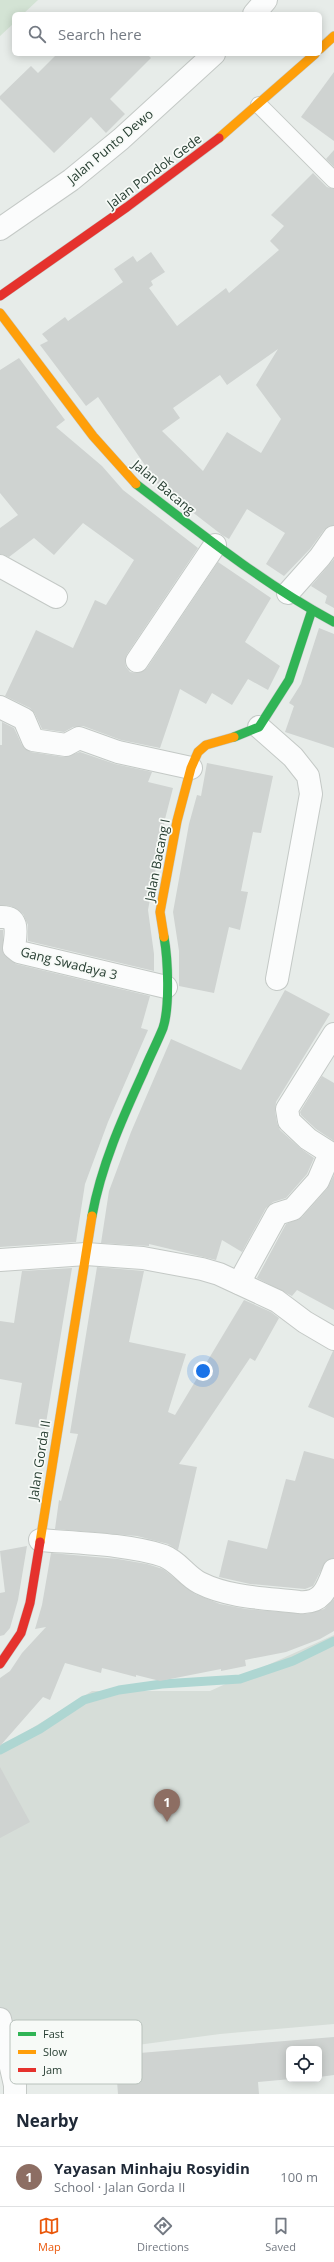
<!DOCTYPE html>
<meta charset="utf-8">
<style>
:root{--surface:#fff;--page:#f2f2f3;--text:#1f2937;--muted:#747a83;--line:#e0e1e3;--accent:#ea580c}
body{margin:0;font-family:"Open Sans",sans-serif;background:var(--page);color:var(--text)}
.controls{position:absolute;right:12px;bottom:12px;display:grid;overflow:hidden;border-radius:6px;box-shadow:0 2px 10px #0003}
.controls button{width:36px;height:36px;display:grid;place-items:center;padding:0;border:0;border-bottom:1px solid var(--line);background:var(--surface);color:var(--text);font:20px sans-serif}
.you{position:absolute;left:203px;top:1371px;width:14px;height:14px;margin:-10px;border:3px solid #fff;border-radius:50%;background:#1a73e8;box-shadow:0 0 0 6px #1a73e833}
.badge{display:grid;place-items:center;width:26px;height:26px;border-radius:50%;background:var(--accent);color:#fff;font-size:13px;font-weight:700}
.pin{position:absolute;translate:-50% -33px;filter:drop-shadow(0 1px 2px #0008)}
.pin::after{content:'';position:absolute;top:21px;width:14px;height:12px;background:inherit;clip-path:polygon(0 0,100% 0,50% 100%)}
.list{margin:0;padding:0;list-style:none}
h2{display:flex;justify-content:space-between;align-items:center;height:52px;margin:0;padding:0 16px;font-size:17px}
h2 small{font-size:13px;font-weight:400;color:var(--muted)}
.list li{display:grid;grid-template-columns:26px 1fr auto;gap:12px;align-items:center;box-sizing:border-box;height:60px;padding:0 16px;border-top:1px solid var(--line)}
.list b{display:block;font-size:15px;white-space:nowrap}
.list p{margin:0;font-size:13px;white-space:nowrap;color:var(--muted)}
.list em{font-size:13px;font-style:normal;color:var(--muted)}
.icon{flex:none;width:22px;height:22px;fill:none;stroke:currentColor;stroke-width:2;stroke-linecap:round;stroke-linejoin:round}
.map{position:relative;flex:none;width:334px;height:2094px;overflow:hidden}
.search{position:absolute;background:var(--surface);box-shadow:0 2px 10px #0003;left:12px;right:12px;top:12px;height:44px;display:flex;align-items:center;gap:10px;box-sizing:border-box;padding:0 14px;border-radius:6px;color:var(--muted);font-size:15px}
.sheet{height:112px;background:var(--surface)}
nav{display:flex;justify-content:space-around;align-items:center;box-sizing:border-box;height:56px;border-top:1px solid var(--line);background:var(--surface);font-size:11px;color:var(--muted)}
nav a{display:grid;justify-items:center;gap:2px}
nav .on{color:var(--accent)}
.map>svg:first-child{display:block}
.built{fill:#d6ddd8}
.green{fill:#d3e3d4}
.lines{fill:none;stroke-linecap:round;stroke-linejoin:round}
.stream{stroke:#aed6d2;stroke-width:9}
.building{fill:#cfd3d1;fill-rule:evenodd}
.lane-casing{stroke:#c4c9c6;stroke-width:18}
.street-casing{stroke:#c4c9c6;stroke-width:24}
.fast-casing{stroke:#c4c9c6;stroke-width:10}
.slow-casing{stroke:#c4c9c6;stroke-width:10}
.jam-casing{stroke:#c4c9c6;stroke-width:10}
.lane{stroke:#fbfcfc;stroke-width:16}
.street{stroke:#fbfcfc;stroke-width:22}
.fast{stroke:#30b455;stroke-width:9}
.slow{stroke:#ff9f0a;stroke-width:9}
.jam{stroke:#e5322d;stroke-width:9}
.labels{text-anchor:middle;dominant-baseline:central;stroke-width:3.5;stroke-linejoin:round;paint-order:stroke}
.street-label{font-size:13px;fill:#273e32;stroke:#f7faf7}
.key{fill:#f7faf7;stroke:#b9c2bc;stroke-width:1}
.key-label{font-size:11px;fill:#273e32}
</style>
<div class="map">
<svg width="334" height="2094" viewBox="0 0 334 2094">
<rect width="100%" height="100%" fill="#e7ece9"/>
<!-- built -->
<path class="built" d="M334 1635V2024L220 2034 77 2053 0 2042V1748L92 1691H210Z"/>
<!-- green -->
<path class="green" d="M0 0H38L23 14H14V23L0 36Z"/>
<g class="lines">
<!-- stream -->
<path class="stream" d="M0 1750 40 1729 84 1700 119 1690 162 1684 240 1679 293 1661 334 1641"/>
</g>
<!-- building -->
<g class="building">
<path d="M57 54H147L151 58 110 99 125 114 106 133 91 117 54 153 0 99V96L31 66 38 73Z"/>
<path d="M334 72V141L301 117Z"/>
<path d="M334 150V167L326 159Z"/>
<path d="M313 173 327 187 334 189V525L324 530 310 549 284 576 266 564 285 533 247 509 229 539 222 535 160 487 98 397 86 406 40 345 48 341 42 334 65 317 68 321 123 282 114 269 133 256 137 262 151 252 165 272 151 281 153 285 149 288 177 326 226 288 229 293 279 250 270 241 284 226 271 215ZM278 349 256 385 281 419 261 453 227 432 203 471 162 431 180 418 173 408 220 375 227 385Z"/>
<path d="M19 358 65 420 56 427 102 466 123 490 198 548 127 654 125 661 126 667 130 672 137 673 147 668 218 562 271 598 245 642 280 666 268 690 248 679 232 705 212 693 206 704 180 689 160 748 121 740 83 726 73 727 64 732 42 729 35 714 30 708 5 696 36 630 73 648 95 600 106 605 134 560 83 523 54 555 34 538 9 557 0 554V528L18 515 0 493V370Z"/>
<path d="M334 559V608L325 603 327 596 311 586Z"/>
<path d="M319 628 334 634V748L285 732 294 706 289 703 301 684Z"/>
<path d="M2 722 14 728 22 745 31 752 64 757 80 752 115 764 152 772 148 782 173 788 165 819 148 910 154 954V971L28 941V925L23 914 11 906 0 905V745H2Z"/>
<path d="M207 763 273 776 261 833 253 832 241 891 248 892 240 930 229 927 214 993 179 986V951L173 912 189 824 197 795 201 796Z"/>
<path d="M0 930H3V953L16 964 150 996 141 1028 148 1030 108 1122 85 1184 76 1242 0 1247Z"/>
<path d="M285 990 330 1014 276 1102 275 1111 277 1123 280 1130 300 1148 314 1158 307 1174 286 1198 273 1202 266 1208 242 1252 222 1240 216 1260 149 1244V1246L101 1243 109 1191 131 1132 171 1039 241 1070Z"/>
<path d="M322 1076 334 1083V1141L316 1129 301 1115 300 1112Z"/>
<path d="M334 1175V1310L297 1290 292 1296 257 1278 286 1224 302 1217 327 1189Z"/>
<path d="M97 1267 144 1271 129 1342 186 1354 168 1412 175 1415 244 1300 271 1312 279 1318 255 1361 250 1358 179 1464 197 1467 178 1550 168 1544 137 1536 55 1529 59 1500 61 1501 78 1434 70 1433Z"/>
<path d="M72 1268 45 1429 15 1424 22 1383 0 1379V1321L14 1323 22 1271Z"/>
<path d="M333 1351H334V1418L308 1407Z"/>
<path d="M304 1451 334 1459V1558L326 1561 313 1586 305 1589 250 1584 219 1577 228 1540 267 1549 286 1479 295 1481Z"/>
<path d="M27 1546 18 1600 10 1628 4 1635 0 1636V1593L5 1592 0 1551Z"/>
<path d="M51 1553 118 1559 147 1564 163 1569 195 1594 220 1604 246 1609 307 1614 324 1609 334 1599V1631L320 1639 286 1652 245 1660 246 1666 221 1671V1669L160 1681 136 1675V1677L102 1668 101 1673 65 1663 50 1700 43 1697 0 1746V1678L10 1671 22 1653 46 1627 35 1629 42 1605Z"/>
<path d="M0 1767 30 1822 0 1838Z"/>
<path d="M334 2037V2075L319 2077V2049H289V2079H291L258 2082 259 2094H118L115 2055Z"/>
</g>
<g class="lines">
<defs>
<path id="lane" d="M259 105 334 180"/>
<g id="street">
<path d="M254 14 266 0"/>
<path d="M0 229 71 180 121 139 214 54"/>
<path d="M0 566 56 597"/>
<path d="M288 593 320 557 334 537"/>
<path d="M137 661 215 545"/>
<path d="M0 707 24 719 33 740 66 745 79 738 118 752 191 768"/>
<path d="M259 727 293 757 308 776 311 794 277 979"/>
<path d="M0 917C20 916 16 933 14 948L19 952 166 987"/>
<path d="M0 1260 86 1254 143 1258 202 1269 219 1274 277 1301 305 1322 334 1339"/>
<path d="M239 1283 277 1214 293 1209 318 1181 330 1153 308 1139 289 1121 287 1109 334 1034"/>
<path d="M40 1540C77 1543 129 1544 164 1556 179 1562 186 1576 200 1583 230 1598 266 1598 299 1602 322 1604 327 1589 334 1570"/>
<path d="M0 2019 15 2085V2094"/>
</g>
<g id="fast">
<path d="M136 484C200 533 264 584 334 622"/>
<path d="M234 737 259 727 289 680 312 610"/>
<path d="M92 1216C101 1166 122 1119 143 1073 149 1058 157 1043 163 1028 170 1007 168 959 164 937"/>
</g>
<g id="slow">
<path d="M320 49 334 36"/>
<path d="M219 138 315 54"/>
<path d="M0 313 93 436 136 484"/>
<path d="M164 937 160 912 177 821 191 768 198 752 206 745 234 737"/>
<path d="M40 1542 92 1216"/>
</g>
<g id="jam">
<path d="M0 296 127 207 219 138"/>
<path d="M0 1664 21 1633 30 1603 40 1542"/>
</g>
</defs>
<!-- lane casing -->
<use href="#lane" class="lane-casing"/>
<!-- street casing -->
<use href="#street" class="street-casing"/>
<!-- fast casing -->
<use href="#fast" class="fast-casing"/>
<!-- slow casing -->
<use href="#slow" class="slow-casing"/>
<!-- jam casing -->
<use href="#jam" class="jam-casing"/>
<!-- lane -->
<use href="#lane" class="lane"/>
<!-- street -->
<use href="#street" class="street"/>
<!-- fast -->
<use href="#fast" class="fast"/>
<!-- slow -->
<use href="#slow" class="slow"/>
<!-- jam -->
<use href="#jam" class="jam"/>
</g>
<g class="labels">
<!-- street labels -->
<g class="street-label">
<text transform="translate(110 146) rotate(-40)">Jalan Punto Dewo</text>
<text transform="translate(154 171) rotate(-37)">Jalan Pondok Gede</text>
<text transform="translate(164 487) rotate(40)">Jalan Bacang</text>
<text transform="translate(157 860) rotate(-79)">Jalan Bacang I</text>
<text transform="translate(69 963) rotate(14)">Gang Swadaya 3</text>
<text transform="translate(39 1460) rotate(-81)">Jalan Gorda II</text>
</g>
</g>
<!-- legend -->
<rect x="10" y="2020" width="132" height="64" rx="6" class="key"/>
<rect x="18" y="2032" width="18" height="4" fill="#30b455"/>
<rect x="18" y="2050" width="18" height="4" fill="#ff9f0a"/>
<rect x="18" y="2068" width="18" height="4" fill="#e5322d"/>
<g class="key-label">
<text x="43" y="2038">Fast</text>
<text x="43" y="2056">Slow</text>
<text x="43" y="2074">Jam</text>
</g>
</svg>
<div class="controls">
<button><svg class="icon" aria-label="locate" viewBox="0 0 24 24"><circle cx="12" cy="12" r="6"/><path d="M12 2v4M12 18v4M2 12h4M18 12h4"/></svg></button>
</div>
<div class="you"></div>
<div class="pin badge" style="left:167px;top:1822px;background:#8d6e63">1</div>
<div class="search"><svg class="icon" aria-label="search" viewBox="0 0 24 24"><circle cx="10" cy="10" r="6"/><path d="M15 15l6 6"/></svg>Search here</div>
</div>
<section class="sheet">
<h2>Nearby<small></small></h2>
<ul class="list">
<li><span class="badge" style="background:#8d6e63">1</span><div><b>Yayasan Minhaju Rosyidin</b><p>School · Jalan Gorda II</p></div><em>100 m</em></li>
</ul>
</section>
<nav>
<a class="on"><svg class="icon" aria-label="map" viewBox="0 0 24 24"><path d="M3 6l6-2 6 2 6-2v14l-6 2-6-2-6 2zM9 4v14M15 6v14"/></svg>Map</a>
<a><svg class="icon" aria-label="directions" viewBox="0 0 24 24"><path d="M12 3l9 9-9 9-9-9zM9 14v-3h6M13 9l2 2-2 2"/></svg>Directions</a>
<a><svg class="icon" aria-label="saved" viewBox="0 0 24 24"><path d="M7 4h10v16l-5-4-5 4z"/></svg>Saved</a>
</nav>
